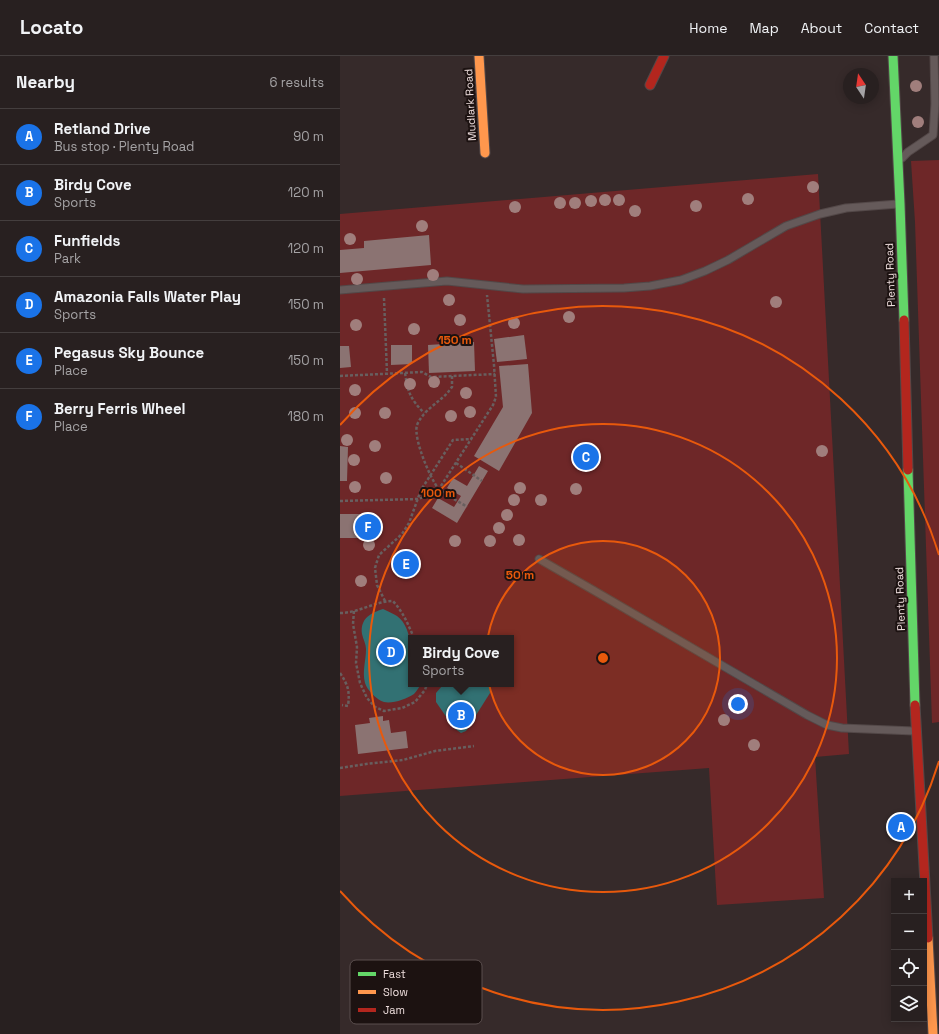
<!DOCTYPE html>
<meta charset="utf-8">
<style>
:root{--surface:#282020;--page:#302829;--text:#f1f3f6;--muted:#a5a3a5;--line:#443e3e;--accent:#1a73e8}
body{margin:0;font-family:"Space Grotesk",sans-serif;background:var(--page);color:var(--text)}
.controls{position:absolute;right:12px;bottom:12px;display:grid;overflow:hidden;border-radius:0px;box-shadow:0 2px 10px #0003}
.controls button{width:36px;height:36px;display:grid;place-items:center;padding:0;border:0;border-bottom:1px solid var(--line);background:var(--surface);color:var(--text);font:20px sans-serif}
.compass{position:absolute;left:503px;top:12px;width:36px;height:36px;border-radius:50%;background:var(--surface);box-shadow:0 2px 10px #0003;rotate:347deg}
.you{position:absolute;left:398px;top:648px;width:14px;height:14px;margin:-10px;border:3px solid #fff;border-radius:50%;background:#1a73e8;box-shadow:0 0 0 6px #1a73e833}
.badge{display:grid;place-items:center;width:26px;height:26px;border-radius:50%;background:var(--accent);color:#fff;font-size:13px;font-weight:700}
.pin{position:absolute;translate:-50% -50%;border:2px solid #fff;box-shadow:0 1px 4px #0006}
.popup{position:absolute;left:68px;top:579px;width:106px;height:52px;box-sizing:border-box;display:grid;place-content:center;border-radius:0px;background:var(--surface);filter:drop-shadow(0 1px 3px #0005);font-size:13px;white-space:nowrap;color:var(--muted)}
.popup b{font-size:15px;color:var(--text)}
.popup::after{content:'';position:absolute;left:50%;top:100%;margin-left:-8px;border:8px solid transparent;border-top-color:var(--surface)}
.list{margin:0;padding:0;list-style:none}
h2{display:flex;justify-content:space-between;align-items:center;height:52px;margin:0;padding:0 16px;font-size:17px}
h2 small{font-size:13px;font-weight:400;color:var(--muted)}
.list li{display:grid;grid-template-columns:26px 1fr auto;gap:12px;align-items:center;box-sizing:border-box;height:56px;padding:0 16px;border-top:1px solid var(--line)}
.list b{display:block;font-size:15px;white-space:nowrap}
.list p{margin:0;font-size:13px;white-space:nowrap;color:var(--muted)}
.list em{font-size:13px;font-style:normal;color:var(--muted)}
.icon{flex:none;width:22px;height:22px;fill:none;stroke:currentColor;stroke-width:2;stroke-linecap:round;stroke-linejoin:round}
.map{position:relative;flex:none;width:599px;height:978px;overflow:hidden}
header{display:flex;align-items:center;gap:24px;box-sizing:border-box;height:56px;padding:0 20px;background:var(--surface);border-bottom:1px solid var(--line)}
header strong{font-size:19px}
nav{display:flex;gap:22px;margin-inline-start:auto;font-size:14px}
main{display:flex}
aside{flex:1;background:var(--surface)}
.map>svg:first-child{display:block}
.green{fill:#6e2728;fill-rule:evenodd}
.water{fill:#327173}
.building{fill:#8b7372}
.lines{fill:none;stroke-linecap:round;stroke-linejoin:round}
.lane-casing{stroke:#534848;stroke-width:9}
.fast-casing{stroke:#534848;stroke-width:11}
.slow-casing{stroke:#534848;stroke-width:11}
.jam-casing{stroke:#534848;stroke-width:11}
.path{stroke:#685f5f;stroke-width:2.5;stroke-dasharray:3 2;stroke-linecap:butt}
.lane{stroke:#655a5a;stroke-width:7}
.fast{stroke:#63d668;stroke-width:9}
.slow{stroke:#ff974d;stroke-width:9}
.jam{stroke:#b3261e;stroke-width:9}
.tree{fill:#a07e7c}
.ring{fill:none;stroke:#e8590c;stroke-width:2}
.labels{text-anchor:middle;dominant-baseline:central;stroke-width:4;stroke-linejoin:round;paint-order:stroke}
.street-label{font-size:11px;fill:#eddddc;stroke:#1c1211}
.key{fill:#1c1211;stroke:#5b4f4e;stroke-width:1}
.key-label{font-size:11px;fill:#eddddc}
.centre{fill:#e8590c;stroke:#1c1211;stroke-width:2}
.ring-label{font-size:12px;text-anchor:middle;font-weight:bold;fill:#e8590c;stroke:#1c1211;stroke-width:4;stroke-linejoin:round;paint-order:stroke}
</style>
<header>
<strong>Locato</strong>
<nav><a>Home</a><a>Map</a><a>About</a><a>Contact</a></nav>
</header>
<main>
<aside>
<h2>Nearby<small>6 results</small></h2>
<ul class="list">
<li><span class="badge">A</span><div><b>Retland Drive</b><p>Bus stop · Plenty Road</p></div><em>90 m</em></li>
<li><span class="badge">B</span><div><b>Birdy Cove</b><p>Sports</p></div><em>120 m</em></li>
<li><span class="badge">C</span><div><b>Funfields</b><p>Park</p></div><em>120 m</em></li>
<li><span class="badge">D</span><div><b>Amazonia Falls Water Play</b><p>Sports</p></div><em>150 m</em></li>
<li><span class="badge">E</span><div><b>Pegasus Sky Bounce</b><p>Place</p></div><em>150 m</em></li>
<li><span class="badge">F</span><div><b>Berry Ferris Wheel</b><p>Place</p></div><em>180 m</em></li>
</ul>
</aside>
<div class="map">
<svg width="599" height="978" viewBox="0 0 599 978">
<rect width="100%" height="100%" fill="#362a2a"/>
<!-- green -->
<g class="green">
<path d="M599 104V666L592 667 575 166 571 105Z"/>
<path d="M478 118 509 698 475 701 484 842 377 849 369 712 0 740V158ZM71 582H171V628H71Z"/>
</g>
<!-- water -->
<g class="water">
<path d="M43 553C48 555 53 558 57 560 75 573 71 608 71 628H81C79 631 77 635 74 638 67 643 52 648 44 646 37 644 27 634 25 627 22 615 26 605 26 593 26 588 23 583 22 578 20 562 31 557 43 553Z"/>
<path d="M104 628H150V637L126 675 121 677 114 672 96 646V637L102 630Z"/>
</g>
<!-- building -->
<g class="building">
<path d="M89 179 91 209 0 217V194L24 192V185Z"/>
<path d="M184 279 187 303 157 306 154 283Z"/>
<path d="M134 286 135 315 89 317 88 289Z"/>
<path d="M51 289H72V308L51 309Z"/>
<path d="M0 290H9L11 311 0 312Z"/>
<path d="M188 308 192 357 159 415 134 400 163 351 159 310Z"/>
<path d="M0 390 8 391 7 425H0Z"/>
<path d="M139 410 148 415 117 467 92 452 98 442 114 451 121 440 107 432 113 422 127 430Z"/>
<rect x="0" y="458" width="20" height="24"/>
<path d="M43 660V665L49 664 51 677 66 675 68 692 18 698 15 669 30 667 29 662Z"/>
</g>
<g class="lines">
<defs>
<g id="lane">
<path d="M562 102 568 96 593 79 595 48 594 0"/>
<path d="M0 234 107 225 183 233 284 232 310 230 341 224 365 215 388 204 446 170 480 158 506 152 558 148"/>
<path d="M199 503 253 534 467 659 487 669 502 672 574 675"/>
</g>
<g id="fast">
<path d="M553 0 560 148 564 264"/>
<path d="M568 414 575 649"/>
</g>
<g id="slow">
<path d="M139 0 145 97"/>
<path d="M588 882 593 978"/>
</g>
<g id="jam">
<path d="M310 29 324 0"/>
<path d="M564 264 568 414"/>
<path d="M575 649 588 882"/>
</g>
</defs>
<!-- lane casing -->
<use href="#lane" class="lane-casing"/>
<!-- fast casing -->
<use href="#fast" class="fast-casing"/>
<!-- slow casing -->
<use href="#slow" class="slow-casing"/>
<!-- jam casing -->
<use href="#jam" class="jam-casing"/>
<!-- path -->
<g class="path">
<path d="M44 242 47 317"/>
<path d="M65 317C68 337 70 342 84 357"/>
<path d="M0 320 82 316 91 321 155 318"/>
<path d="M112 320V331C109 335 106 339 102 342 93 350 82 357 77 369 73 382 90 422 98 432 102 437 120 446 127 451"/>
<path d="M116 407 142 425"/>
<path d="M0 445 78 443 89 439 99 433 153 349 156 341 154 309 147 239"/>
<path d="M45 545 37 529 35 512 39 499 62 478 69 467 81 434 113 384 132 383"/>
<path d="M14 555 13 568 17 591 16 607 20 627 27 642 35 651 44 655 62 652 75 646 85 634 87 628"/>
<path d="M0 557C19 557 35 545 53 545 63 556 68 568 74 582"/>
<path d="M0 617C8 629 10 635 8 650L2 649"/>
<path d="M0 712 26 708 63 704 95 695 134 690"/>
</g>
<!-- lane -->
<use href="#lane" class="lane"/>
<!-- fast -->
<use href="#fast" class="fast"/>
<!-- slow -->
<use href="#slow" class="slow"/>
<!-- jam -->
<use href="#jam" class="jam"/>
</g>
<!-- trees -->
<g class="tree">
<circle cx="576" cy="30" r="6"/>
<circle cx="578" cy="66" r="6"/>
<circle cx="473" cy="131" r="6"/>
<circle cx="408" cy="143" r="6"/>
<circle cx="265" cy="144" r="6"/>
<circle cx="279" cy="144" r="6"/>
<circle cx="251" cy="145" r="6"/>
<circle cx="220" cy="147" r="6"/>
<circle cx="235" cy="147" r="6"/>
<circle cx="356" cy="150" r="6"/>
<circle cx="175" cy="151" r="6"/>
<circle cx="295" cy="155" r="6"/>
<circle cx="82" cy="170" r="6"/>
<circle cx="10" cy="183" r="6"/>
<circle cx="93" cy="219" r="6"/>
<circle cx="17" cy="223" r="6"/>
<circle cx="109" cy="244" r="6"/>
<circle cx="436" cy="246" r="6"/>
<circle cx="229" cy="261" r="6"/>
<circle cx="120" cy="264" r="6"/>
<circle cx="174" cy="267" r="6"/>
<circle cx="16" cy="269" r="6"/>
<circle cx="74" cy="273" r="6"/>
<circle cx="94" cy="326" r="6"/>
<circle cx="70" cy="328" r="6"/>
<circle cx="15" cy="334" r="6"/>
<circle cx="126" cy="337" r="6"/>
<circle cx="130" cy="356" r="6"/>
<circle cx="15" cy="357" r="6"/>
<circle cx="45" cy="357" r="6"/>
<circle cx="111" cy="360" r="6"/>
<circle cx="7" cy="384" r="6"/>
<circle cx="35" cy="390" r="6"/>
<circle cx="482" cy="395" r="6"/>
<circle cx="14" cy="404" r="6"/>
<circle cx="46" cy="422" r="6"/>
<circle cx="15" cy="431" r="6"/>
<circle cx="180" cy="432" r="6"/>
<circle cx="236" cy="433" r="6"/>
<circle cx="174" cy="444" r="6"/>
<circle cx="201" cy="444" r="6"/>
<circle cx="167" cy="459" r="6"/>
<circle cx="159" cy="472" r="6"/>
<circle cx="179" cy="484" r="6"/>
<circle cx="115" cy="485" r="6"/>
<circle cx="150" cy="485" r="6"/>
<circle cx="29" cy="489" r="6"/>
<circle cx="21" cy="525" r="6"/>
<circle cx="384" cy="664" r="6"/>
<circle cx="414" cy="689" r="6"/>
</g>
<!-- distance rings -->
<circle cx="263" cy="602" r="117" fill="#e8590c" fill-opacity=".12"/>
<g class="ring">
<circle cx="263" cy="602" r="117"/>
<circle cx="263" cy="602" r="234"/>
<path d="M599 705A351 351 0 0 1 0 835M0 369A351 351 0 0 1 599 499"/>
</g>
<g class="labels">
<!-- street labels -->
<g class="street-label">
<text transform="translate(130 49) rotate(-93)">Mudlark Road</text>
<text transform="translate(550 219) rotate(-92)">Plenty Road</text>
<text transform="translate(560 543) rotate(-92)">Plenty Road</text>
</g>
</g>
<!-- legend -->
<rect x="10" y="904" width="132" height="64" rx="6" class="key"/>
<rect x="18" y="916" width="18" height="4" fill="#63d668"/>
<rect x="18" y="934" width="18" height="4" fill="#ff974d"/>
<rect x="18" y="952" width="18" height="4" fill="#b3261e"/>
<g class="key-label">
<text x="43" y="922">Fast</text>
<text x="43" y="940">Slow</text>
<text x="43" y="958">Jam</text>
</g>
<circle cx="263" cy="602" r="6" class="centre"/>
<g class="ring-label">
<text x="115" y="288">150 m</text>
<text x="98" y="441">100 m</text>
<text x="180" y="523">50 m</text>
</g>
</svg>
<div class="controls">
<button>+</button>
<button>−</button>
<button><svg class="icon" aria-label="locate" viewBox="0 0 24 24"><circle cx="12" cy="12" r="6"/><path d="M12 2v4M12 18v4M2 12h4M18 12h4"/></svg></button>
<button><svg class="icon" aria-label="layers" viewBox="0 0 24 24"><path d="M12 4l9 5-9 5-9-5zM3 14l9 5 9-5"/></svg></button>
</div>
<svg class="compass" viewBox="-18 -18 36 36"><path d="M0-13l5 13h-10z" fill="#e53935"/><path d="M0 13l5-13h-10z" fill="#a5a3a5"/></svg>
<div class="you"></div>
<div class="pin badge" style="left:561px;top:771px">A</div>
<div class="pin badge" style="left:121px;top:659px">B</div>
<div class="popup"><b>Birdy Cove</b>Sports</div>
<div class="pin badge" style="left:246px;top:401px">C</div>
<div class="pin badge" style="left:51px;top:596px">D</div>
<div class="pin badge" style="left:66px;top:508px">E</div>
<div class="pin badge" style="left:28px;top:471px">F</div>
</div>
</main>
